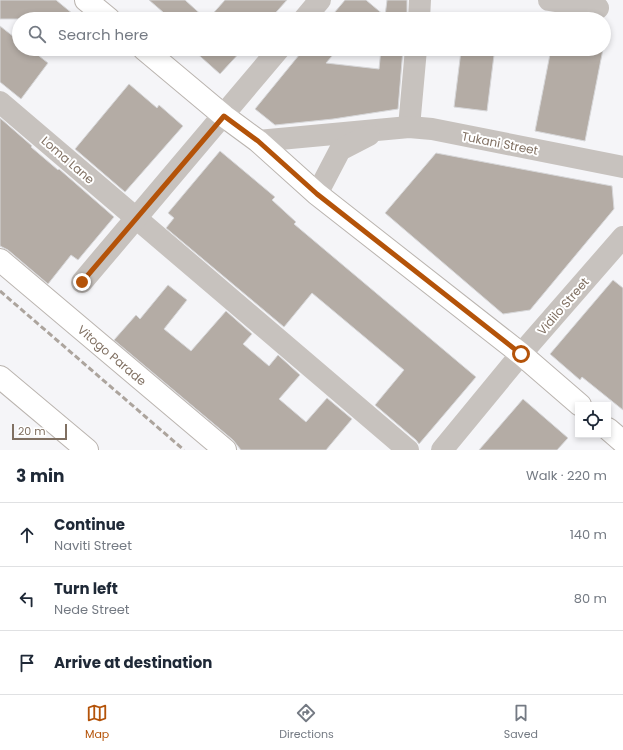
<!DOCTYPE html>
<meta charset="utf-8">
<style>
:root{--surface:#fff;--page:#f6f6f7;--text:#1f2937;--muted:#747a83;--line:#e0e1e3;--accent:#b45309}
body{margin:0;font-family:Poppins,sans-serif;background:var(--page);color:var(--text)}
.controls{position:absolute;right:12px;bottom:12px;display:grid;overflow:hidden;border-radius:0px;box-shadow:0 2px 6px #0003}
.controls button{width:36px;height:36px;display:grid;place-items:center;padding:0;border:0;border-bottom:1px solid var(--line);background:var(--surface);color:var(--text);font:20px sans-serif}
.scale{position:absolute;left:12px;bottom:10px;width:55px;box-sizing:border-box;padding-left:4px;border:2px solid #807062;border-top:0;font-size:11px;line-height:14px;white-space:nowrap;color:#807062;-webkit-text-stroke:3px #fff;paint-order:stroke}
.stop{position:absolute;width:12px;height:12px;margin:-9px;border:3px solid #b45309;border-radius:50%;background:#fff}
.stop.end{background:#b45309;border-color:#fff;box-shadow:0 1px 4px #0008}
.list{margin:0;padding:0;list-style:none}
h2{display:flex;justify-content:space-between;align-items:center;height:52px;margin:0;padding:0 16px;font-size:17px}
h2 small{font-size:13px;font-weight:400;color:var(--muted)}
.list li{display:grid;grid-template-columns:26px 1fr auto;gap:12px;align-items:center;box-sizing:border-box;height:64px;padding:0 16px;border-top:1px solid var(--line)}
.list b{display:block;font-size:15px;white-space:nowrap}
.list p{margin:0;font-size:13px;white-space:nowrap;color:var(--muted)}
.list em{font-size:13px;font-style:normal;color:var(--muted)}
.icon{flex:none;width:22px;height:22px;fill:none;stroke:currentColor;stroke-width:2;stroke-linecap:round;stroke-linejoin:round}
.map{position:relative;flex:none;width:623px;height:450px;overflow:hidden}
.search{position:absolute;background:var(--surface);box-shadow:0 2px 6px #0003;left:12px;right:12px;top:12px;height:44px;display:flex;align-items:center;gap:10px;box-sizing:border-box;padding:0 14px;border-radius:22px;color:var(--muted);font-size:15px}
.sheet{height:244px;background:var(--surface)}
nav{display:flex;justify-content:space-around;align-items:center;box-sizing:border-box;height:56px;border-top:1px solid var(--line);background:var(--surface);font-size:11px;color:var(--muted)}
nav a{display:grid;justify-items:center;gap:2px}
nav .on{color:var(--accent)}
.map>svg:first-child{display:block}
.building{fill:#b4aca5;stroke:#d7d7d9}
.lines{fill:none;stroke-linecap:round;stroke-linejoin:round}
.major-casing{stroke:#bab4af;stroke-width:24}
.minor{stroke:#c7c2be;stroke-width:22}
.major{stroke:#fff;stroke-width:22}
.rail{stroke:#aca49d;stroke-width:3;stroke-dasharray:6 3;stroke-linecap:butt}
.route{stroke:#b45309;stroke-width:5}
.labels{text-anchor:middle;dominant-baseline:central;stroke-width:4;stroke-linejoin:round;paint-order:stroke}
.street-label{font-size:12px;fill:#807062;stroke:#fff}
</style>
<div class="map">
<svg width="623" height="450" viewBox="0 0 623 450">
<rect width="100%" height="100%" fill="#f5f5f8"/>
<!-- building -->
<g class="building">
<path d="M0 0H56L79 19H0Z"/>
<path d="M149 0H185L206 19H171Z"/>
<path d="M225 0H287L270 19H208Z"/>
<path d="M345 0H366L385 16 387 0H407V19H329Z"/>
<path d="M0 26 19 41V49H30L48 63 21 99 0 82Z"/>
<path d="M192 49H243L220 74Z"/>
<path d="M304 49H338L326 63 379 69 381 49H403L398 109 333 119 275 125 255 109Z"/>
<path d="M551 49H603L585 141 535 131Z"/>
<path d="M461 51 494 55 487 111 454 107Z"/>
<path d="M129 84 157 108 159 105 183 126 125 192 75 149Z"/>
<path d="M0 118 32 146 31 147 58 170 59 169 114 217 78 260 71 255 48 284 8 250 0 246Z"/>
<path d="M220 151 275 197 272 200 296 222 294 224 476 377 419 444 416 440 375 405 404 370 312 293 284 327 166 228 174 218 168 213Z"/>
<path d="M436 153 612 186 614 209 530 310 503 314 385 213Z"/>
<path d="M613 280 623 288V410L582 377 580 380 550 354Z"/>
<path d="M168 285 187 300 164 329 191 351 226 311 252 334 243 344 269 366 278 355 300 375 279 399 306 422 327 398 352 419 326 450H241L233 440 114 340 136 315 140 319Z"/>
<path d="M523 399 568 438 557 450H479Z"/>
</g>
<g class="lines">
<defs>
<g id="major">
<path d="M86 0 109 19"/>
<path d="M144 49 224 116 258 141 317 194 521 354 580 405"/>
<path id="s1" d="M0 260 225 450"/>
<path d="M0 377 87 450"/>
<path d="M608 429 623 442"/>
</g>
</defs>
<!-- major casing -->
<use href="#major" class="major-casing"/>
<!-- minor -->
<g class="minor">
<path d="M549 0 598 8"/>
<path d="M304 19 320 0"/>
<path d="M419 19 420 0"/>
<path d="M0 102 408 450"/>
<path d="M409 127 416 49"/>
<path d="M258 141 409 127 432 129 623 167"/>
<path d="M317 194 340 150 369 135"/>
<path d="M82 282 279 49"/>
<path d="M442 450 521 354 623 237"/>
</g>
<!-- major -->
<use href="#major" class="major"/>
<!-- rail -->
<path class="rail" d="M0 291 184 450"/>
</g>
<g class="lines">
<!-- route -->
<path class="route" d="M82 282 224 116 258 141 317 194 521 354"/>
</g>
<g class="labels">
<!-- street labels -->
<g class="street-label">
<text transform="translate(500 143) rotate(11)">Tukani Street</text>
<text transform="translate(68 160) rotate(41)">Loma Lane</text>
<text transform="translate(563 306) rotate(-49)">Vidilo Street</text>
<text stroke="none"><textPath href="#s1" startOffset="147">Vitogo Parade</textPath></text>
</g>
</g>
</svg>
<div class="controls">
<button><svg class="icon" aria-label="locate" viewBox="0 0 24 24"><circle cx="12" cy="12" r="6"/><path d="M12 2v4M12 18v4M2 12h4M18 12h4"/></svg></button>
</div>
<div class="scale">20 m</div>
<div class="stop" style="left:521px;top:354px"></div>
<div class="stop end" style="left:82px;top:282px"></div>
<div class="search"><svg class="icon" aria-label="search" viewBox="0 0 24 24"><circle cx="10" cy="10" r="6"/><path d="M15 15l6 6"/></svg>Search here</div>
</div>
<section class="sheet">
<h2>3 min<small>Walk · 220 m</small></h2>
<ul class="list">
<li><svg class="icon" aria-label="ahead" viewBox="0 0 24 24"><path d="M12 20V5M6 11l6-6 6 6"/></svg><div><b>Continue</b><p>Naviti Street</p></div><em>140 m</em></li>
<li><svg class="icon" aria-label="left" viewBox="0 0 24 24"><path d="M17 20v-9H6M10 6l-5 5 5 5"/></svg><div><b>Turn left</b><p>Nede Street</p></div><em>80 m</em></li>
<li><svg class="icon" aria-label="arrive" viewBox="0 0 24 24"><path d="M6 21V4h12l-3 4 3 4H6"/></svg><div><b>Arrive at destination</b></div></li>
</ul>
</section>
<nav>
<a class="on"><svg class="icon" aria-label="map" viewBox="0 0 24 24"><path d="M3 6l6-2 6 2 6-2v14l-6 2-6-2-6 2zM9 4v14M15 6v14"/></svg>Map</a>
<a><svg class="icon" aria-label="directions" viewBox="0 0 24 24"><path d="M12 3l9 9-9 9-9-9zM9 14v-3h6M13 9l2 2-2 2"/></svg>Directions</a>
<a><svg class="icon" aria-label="saved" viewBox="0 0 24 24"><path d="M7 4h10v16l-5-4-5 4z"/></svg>Saved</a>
</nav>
